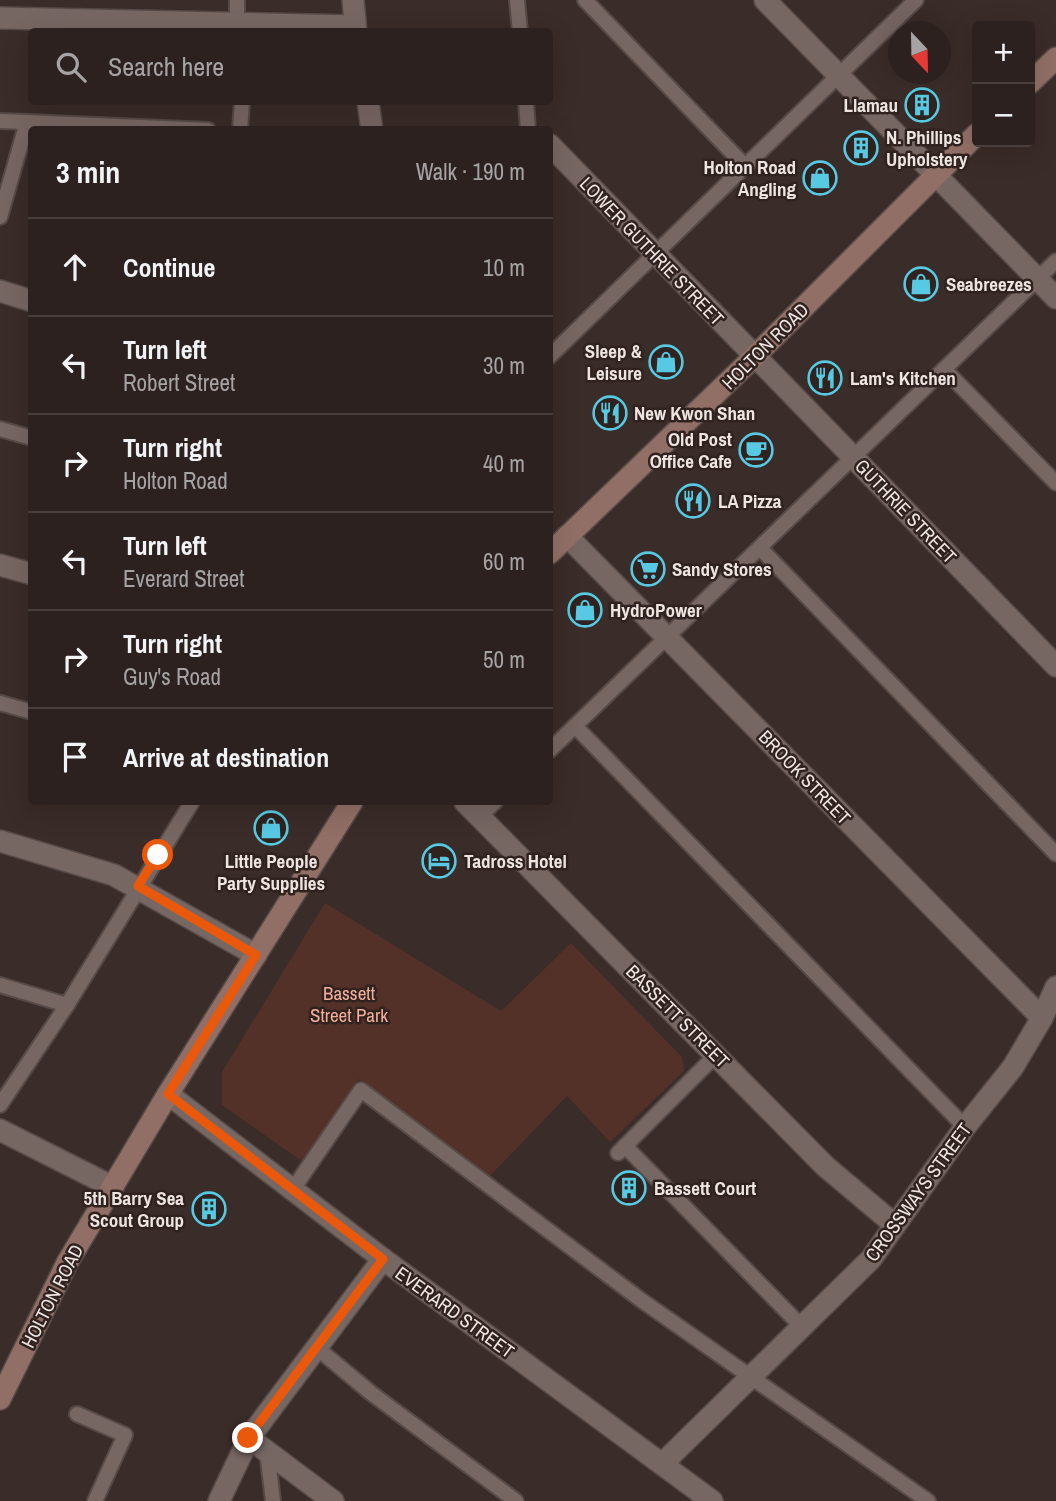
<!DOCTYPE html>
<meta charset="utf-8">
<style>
:root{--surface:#2c211e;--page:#342927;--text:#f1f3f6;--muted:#a6a3a4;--line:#483e3c}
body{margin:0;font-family:"Archivo Narrow",sans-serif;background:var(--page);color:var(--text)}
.controls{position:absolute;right:21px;top:21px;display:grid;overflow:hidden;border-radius:7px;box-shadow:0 7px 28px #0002}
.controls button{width:63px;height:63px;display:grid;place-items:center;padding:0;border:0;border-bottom:2px solid var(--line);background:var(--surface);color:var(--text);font:35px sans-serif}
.compass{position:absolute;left:888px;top:21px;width:63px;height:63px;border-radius:50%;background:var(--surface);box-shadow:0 7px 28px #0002;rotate:158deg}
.stop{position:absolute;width:21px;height:21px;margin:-16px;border:5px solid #ea580c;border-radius:50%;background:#fff}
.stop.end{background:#ea580c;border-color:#fff;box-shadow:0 2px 7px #0008}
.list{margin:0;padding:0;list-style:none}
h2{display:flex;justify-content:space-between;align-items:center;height:91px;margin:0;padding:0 28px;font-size:30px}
h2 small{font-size:23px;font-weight:400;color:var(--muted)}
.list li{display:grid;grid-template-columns:46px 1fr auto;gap:21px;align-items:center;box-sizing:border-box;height:98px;padding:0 28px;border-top:2px solid var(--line)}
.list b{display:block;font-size:26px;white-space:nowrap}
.list p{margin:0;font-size:23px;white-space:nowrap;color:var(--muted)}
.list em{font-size:23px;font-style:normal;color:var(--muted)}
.icon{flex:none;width:38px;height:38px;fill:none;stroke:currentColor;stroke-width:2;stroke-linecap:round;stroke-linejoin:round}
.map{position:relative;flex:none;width:1056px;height:1501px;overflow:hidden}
.search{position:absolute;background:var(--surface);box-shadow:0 7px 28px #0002;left:28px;top:28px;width:525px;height:77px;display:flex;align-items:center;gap:18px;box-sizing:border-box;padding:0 24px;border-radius:7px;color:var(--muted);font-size:26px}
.panel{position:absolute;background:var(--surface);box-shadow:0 7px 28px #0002;left:28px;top:126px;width:525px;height:679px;border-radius:7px}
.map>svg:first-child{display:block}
.green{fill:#533129}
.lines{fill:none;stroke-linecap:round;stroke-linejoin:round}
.lane-casing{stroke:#564a47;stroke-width:18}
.street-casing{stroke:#564a47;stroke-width:24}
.secondary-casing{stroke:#564a47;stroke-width:24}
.lane{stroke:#776763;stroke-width:14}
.street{stroke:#776763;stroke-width:21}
.secondary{stroke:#916f66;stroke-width:21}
.route{stroke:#ea580c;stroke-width:9}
.labels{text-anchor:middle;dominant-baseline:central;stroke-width:5;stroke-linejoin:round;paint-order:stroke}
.poi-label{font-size:19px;font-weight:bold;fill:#eee5e2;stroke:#30221e;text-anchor:start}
.street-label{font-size:19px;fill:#eee5e2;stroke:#30221e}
.park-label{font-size:19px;fill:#f4ae9c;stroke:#30221e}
</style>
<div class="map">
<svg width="1056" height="1501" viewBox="0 0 1056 1501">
<rect width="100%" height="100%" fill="#3a2c28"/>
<!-- green -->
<path class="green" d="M325 903 501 1011 571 943 682 1057 684 1071 610 1142 567 1096 487 1179 359 1079 303 1162 222 1105V1072Z"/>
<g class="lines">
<defs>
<g id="lane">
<path d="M517 0 520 32"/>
<path d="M585 0 745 166"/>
<path d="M237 23V0"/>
<path d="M526 102 528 130"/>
<path d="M0 121 27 122 0 217"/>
<path d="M27 122 208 130"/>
<path d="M240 130 242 102"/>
<path d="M550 356 916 0"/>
<path d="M944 369 1056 483"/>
<path d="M0 429 32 438"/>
<path d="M760 548 1056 854"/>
<path d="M0 703 32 712"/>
<path d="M575 726 965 1127"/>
<path d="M550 750 1056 261"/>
<path d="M480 816 495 802"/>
<path d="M0 985 67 1005 192 802"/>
<path d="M0 1105 67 1005"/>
<path d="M625 1146 802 1327"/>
<path d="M618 1153 716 1055"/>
<path d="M293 1189 361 1090 641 1300 928 1501"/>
<path d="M317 1348 371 1393 516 1501"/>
<path d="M77 1414 125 1435 95 1501"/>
<path d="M267 1451 273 1501"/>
</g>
<g id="street">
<path d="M353 0 356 32"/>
<path d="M765 0 1056 298"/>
<path d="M0 18 355 26"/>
<path d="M368 102 372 130"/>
<path d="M550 145 1056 666"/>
<path d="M0 291 32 301"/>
<path d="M567 536 1042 1018"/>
<path d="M0 565 32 574"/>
<path d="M465 802 825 1166 895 1225"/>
<path d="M0 841 114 875 256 955"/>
<path d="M168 1094 383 1259 712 1501"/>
<path d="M0 1130 113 1187"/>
<path d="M249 1438 333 1501"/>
<path d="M662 1464 871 1259 965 1127 1013 1067 1042 1018 1056 987"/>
<path d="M219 1501 249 1438 383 1259"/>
</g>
<g id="secondary">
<path d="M1030 83 1056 58"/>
<path d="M550 553 755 356 977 134"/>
<path d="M0 1399 67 1263 168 1094 352 802"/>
</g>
</defs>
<!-- lane casing -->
<use href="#lane" class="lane-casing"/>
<!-- street casing -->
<use href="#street" class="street-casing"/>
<!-- secondary casing -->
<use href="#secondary" class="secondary-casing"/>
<!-- lane -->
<use href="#lane" class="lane"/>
<!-- street -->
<use href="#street" class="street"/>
<!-- secondary -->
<use href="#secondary" class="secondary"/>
</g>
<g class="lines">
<!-- route -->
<path class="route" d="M158 855 138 886 256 955 168 1094 383 1259 248 1438"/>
</g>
<!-- icons -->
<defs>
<symbol id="building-ring" viewBox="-11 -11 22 22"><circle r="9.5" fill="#30221e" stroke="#57c9e2" stroke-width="1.5"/><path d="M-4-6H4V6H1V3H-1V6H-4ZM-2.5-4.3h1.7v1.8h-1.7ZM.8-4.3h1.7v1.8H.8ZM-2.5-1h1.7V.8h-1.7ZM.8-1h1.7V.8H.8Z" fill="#57c9e2"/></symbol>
<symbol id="shop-ring" viewBox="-11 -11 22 22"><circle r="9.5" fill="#30221e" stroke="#57c9e2" stroke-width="1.5"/><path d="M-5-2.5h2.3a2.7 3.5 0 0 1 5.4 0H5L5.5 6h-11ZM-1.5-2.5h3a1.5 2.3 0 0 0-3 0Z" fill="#57c9e2"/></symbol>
<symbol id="restaurant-ring" viewBox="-11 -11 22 22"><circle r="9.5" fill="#30221e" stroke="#57c9e2" stroke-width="1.5"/><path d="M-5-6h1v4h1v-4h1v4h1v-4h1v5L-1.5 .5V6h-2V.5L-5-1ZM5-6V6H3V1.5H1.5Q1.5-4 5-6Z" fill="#57c9e2"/></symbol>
<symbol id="cafe-ring" viewBox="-11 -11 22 22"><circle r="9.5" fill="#30221e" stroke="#57c9e2" stroke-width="1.5"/><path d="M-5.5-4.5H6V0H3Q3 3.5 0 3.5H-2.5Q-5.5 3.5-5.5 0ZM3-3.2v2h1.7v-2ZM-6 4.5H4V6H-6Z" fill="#57c9e2"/></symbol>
<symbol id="supermarket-ring" viewBox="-11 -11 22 22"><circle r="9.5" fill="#30221e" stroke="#57c9e2" stroke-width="1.5"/><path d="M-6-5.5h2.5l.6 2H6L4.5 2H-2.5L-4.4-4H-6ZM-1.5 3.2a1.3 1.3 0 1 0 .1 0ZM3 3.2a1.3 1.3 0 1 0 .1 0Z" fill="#57c9e2"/></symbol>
<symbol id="hotel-ring" viewBox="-11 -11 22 22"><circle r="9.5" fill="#30221e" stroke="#57c9e2" stroke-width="1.5"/><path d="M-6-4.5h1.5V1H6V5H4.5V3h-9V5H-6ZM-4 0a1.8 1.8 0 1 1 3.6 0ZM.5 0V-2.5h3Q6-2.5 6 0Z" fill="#57c9e2"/></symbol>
</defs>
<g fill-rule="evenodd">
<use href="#building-ring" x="903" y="86" width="38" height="38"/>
<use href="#building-ring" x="842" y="129" width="38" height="38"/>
<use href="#shop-ring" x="801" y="159" width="38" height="38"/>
<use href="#shop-ring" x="902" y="265" width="38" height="38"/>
<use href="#shop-ring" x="647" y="343" width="38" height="38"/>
<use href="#restaurant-ring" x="806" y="359" width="38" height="38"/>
<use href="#restaurant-ring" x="591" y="394" width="38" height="38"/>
<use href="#cafe-ring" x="737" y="431" width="38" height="38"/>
<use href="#restaurant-ring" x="674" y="482" width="38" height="38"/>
<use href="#supermarket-ring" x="629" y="550" width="38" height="38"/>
<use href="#shop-ring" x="566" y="591" width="38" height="38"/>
<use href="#shop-ring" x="252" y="809" width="38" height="38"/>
<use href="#hotel-ring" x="420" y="842" width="38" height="38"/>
<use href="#building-ring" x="610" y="1169" width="38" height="38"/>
<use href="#building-ring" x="190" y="1190" width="38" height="38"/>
</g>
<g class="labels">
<!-- poi labels -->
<g class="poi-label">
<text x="898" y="105" text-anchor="end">Llamau</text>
<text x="886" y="137">N. Phillips<tspan x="886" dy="22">Upholstery</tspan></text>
<text x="796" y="167" text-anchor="end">Holton Road<tspan x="796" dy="22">Angling</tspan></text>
<text x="946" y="284">Seabreezes</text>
<text x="642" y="351" text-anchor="end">Sleep &amp;<tspan x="642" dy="22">Leisure</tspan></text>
<text x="850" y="378">Lam's Kitchen</text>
<text x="634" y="413">New Kwon Shan</text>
<text x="732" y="439" text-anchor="end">Old Post<tspan x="732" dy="22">Office Cafe</tspan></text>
<text x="718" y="501">LA Pizza</text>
<text x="672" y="569">Sandy Stores</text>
<text x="610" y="610">HydroPower</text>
<text x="271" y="861" text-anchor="middle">Little People<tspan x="271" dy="22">Party Supplies</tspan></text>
<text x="464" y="861">Tadross Hotel</text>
<text x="654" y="1188">Bassett Court</text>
<text x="184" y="1198" text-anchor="end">5th Barry Sea<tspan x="184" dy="22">Scout Group</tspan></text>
</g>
<!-- street labels -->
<g class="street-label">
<text transform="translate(652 251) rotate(46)">LOWER GUTHRIE STREET</text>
<text transform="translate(765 346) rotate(-45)">HOLTON ROAD</text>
<text transform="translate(906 511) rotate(46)">GUTHRIE STREET</text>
<text transform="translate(805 777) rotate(46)">BROOK STREET</text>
<text transform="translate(678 1016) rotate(45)">BASSETT STREET</text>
<text transform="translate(918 1192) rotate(-54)">CROSSWAYS STREET</text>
<text transform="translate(52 1296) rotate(-63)">HOLTON ROAD</text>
<text transform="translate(455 1312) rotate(36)">EVERARD STREET</text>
</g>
<!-- park labels -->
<g class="park-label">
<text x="349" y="993">Bassett<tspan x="349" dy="22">Street Park</tspan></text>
</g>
</g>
</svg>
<div class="controls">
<button>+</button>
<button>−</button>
</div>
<svg class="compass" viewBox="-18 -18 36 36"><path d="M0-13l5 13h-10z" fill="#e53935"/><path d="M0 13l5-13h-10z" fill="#a6a3a4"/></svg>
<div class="stop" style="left:158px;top:855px"></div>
<div class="stop end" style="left:248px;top:1438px"></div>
<div class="search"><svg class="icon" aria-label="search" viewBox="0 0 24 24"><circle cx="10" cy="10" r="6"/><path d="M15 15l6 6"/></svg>Search here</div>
<section class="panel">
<h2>3 min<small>Walk · 190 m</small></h2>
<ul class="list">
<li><svg class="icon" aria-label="ahead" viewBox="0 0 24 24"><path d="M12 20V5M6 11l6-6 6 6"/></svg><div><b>Continue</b></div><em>10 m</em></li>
<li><svg class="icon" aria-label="left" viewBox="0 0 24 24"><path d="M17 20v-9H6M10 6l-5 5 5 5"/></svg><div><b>Turn left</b><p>Robert Street</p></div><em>30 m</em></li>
<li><svg class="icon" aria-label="right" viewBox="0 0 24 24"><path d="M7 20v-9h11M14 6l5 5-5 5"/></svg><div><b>Turn right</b><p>Holton Road</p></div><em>40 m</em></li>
<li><svg class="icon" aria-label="left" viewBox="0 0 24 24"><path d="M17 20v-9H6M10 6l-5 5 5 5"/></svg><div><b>Turn left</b><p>Everard Street</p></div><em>60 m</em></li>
<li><svg class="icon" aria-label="right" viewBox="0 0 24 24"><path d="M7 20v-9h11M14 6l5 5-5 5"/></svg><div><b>Turn right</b><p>Guy's Road</p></div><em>50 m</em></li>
<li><svg class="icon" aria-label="arrive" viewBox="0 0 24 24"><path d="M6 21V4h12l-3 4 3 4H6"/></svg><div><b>Arrive at destination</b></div></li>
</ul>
</section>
</div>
